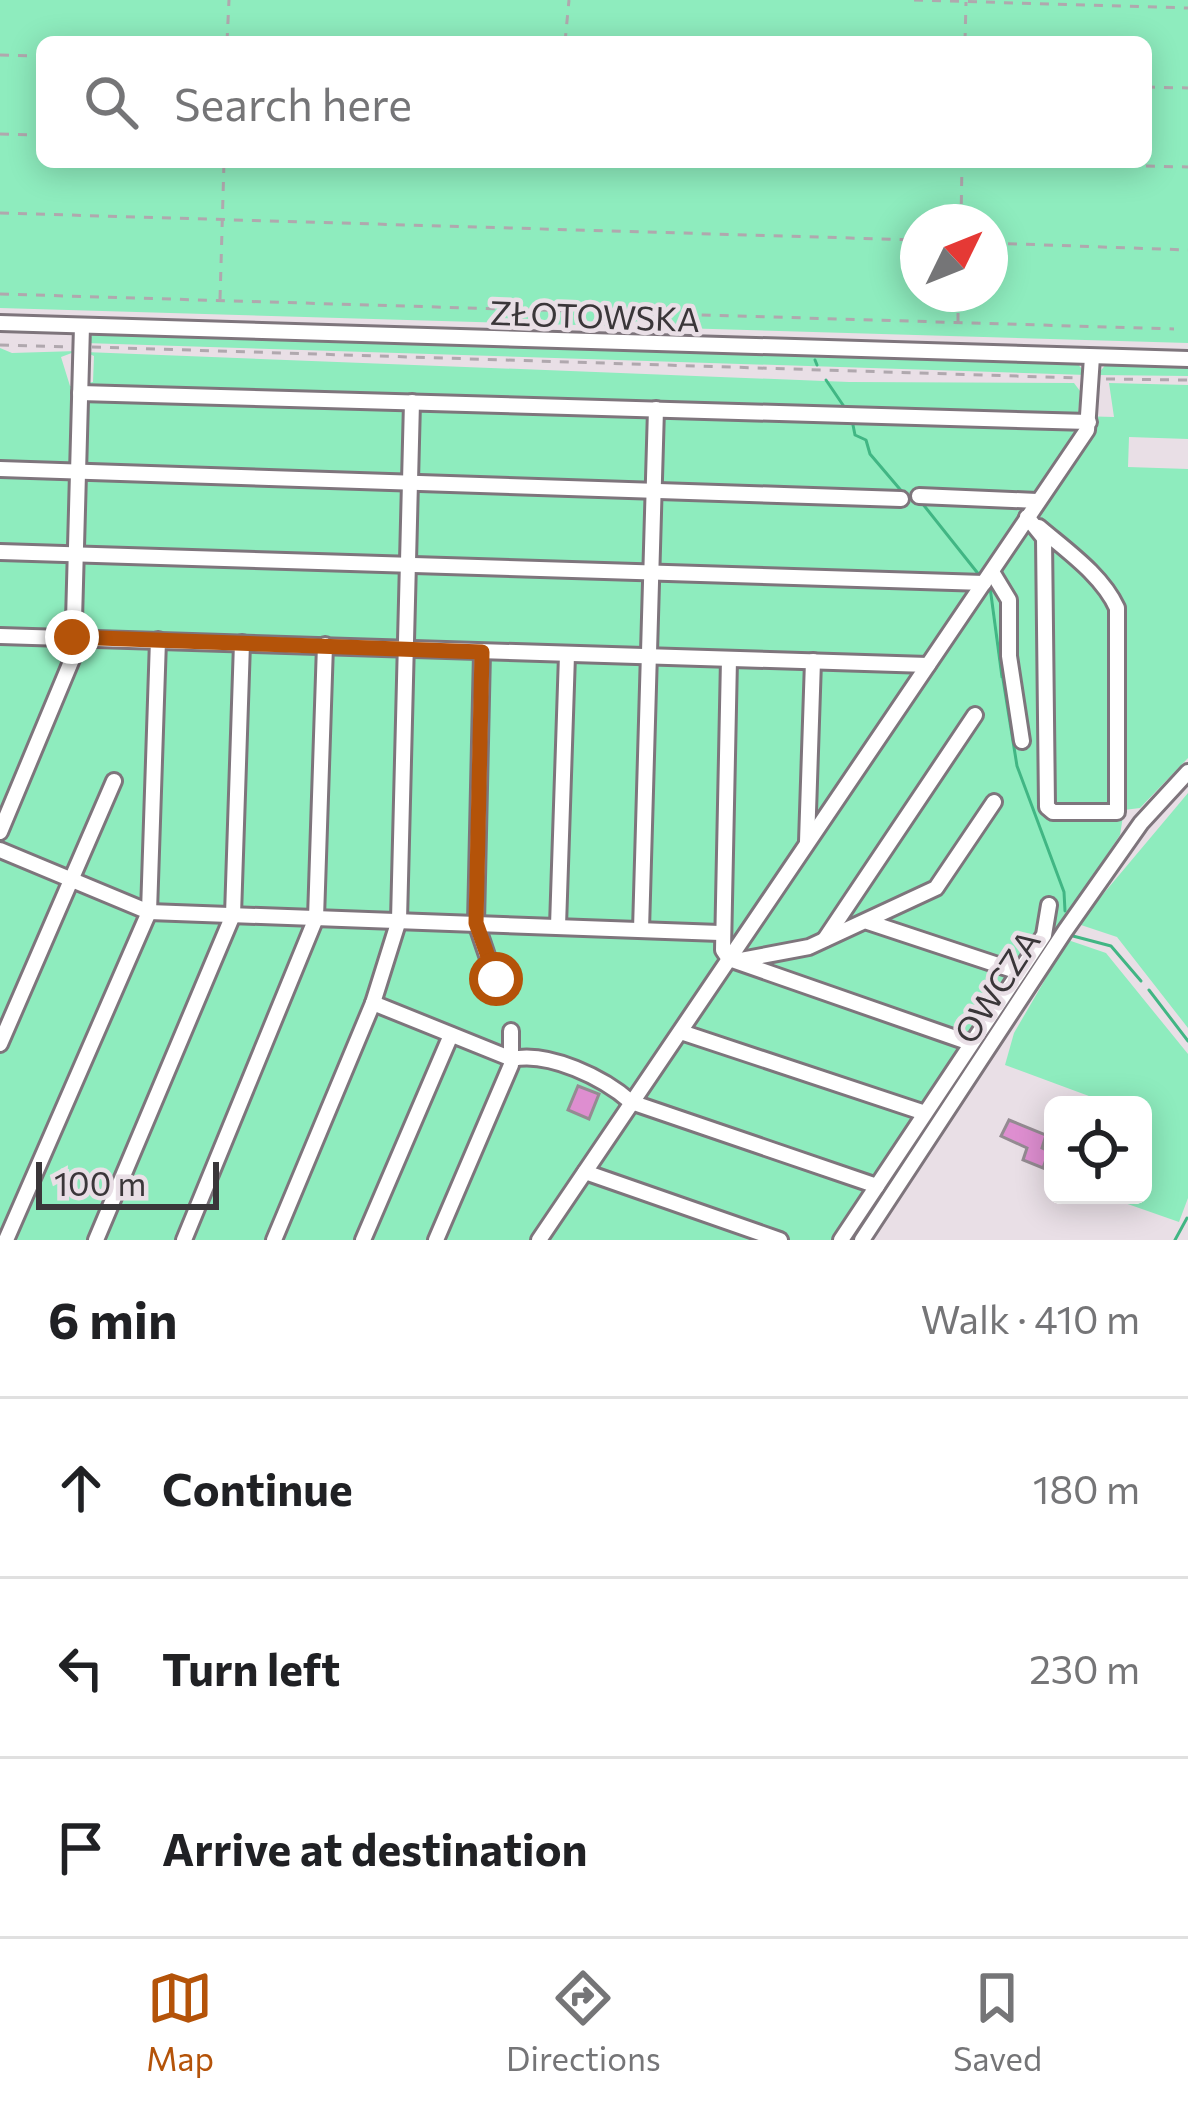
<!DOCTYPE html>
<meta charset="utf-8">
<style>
:root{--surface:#fff;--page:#f2f2f2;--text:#202124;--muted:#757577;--line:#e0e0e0;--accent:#b45309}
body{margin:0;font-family:Commissioner,sans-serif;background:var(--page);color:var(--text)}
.controls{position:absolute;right:36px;bottom:36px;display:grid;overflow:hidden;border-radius:18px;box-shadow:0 6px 30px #0003}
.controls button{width:108px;height:108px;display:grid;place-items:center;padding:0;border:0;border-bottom:3px solid var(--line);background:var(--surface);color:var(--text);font:60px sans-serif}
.compass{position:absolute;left:900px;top:204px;width:108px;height:108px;border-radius:50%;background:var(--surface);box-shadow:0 6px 30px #0003;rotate:47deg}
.scale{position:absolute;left:36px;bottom:30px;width:183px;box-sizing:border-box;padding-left:12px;border:6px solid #3a3639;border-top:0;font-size:33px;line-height:42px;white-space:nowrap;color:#3a3639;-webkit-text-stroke:9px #e9dfe6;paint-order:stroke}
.stop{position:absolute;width:36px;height:36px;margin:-27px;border:9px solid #b45309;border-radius:50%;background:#fff}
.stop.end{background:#b45309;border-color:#fff;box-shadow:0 3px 12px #0008}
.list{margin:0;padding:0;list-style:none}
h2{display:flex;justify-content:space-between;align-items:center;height:156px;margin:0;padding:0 48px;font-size:51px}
h2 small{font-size:39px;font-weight:400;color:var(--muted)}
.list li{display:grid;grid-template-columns:78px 1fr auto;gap:36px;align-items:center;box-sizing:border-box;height:180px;padding:0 48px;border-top:3px solid var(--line)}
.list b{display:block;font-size:45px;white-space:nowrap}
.list em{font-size:39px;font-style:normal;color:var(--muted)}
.icon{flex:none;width:66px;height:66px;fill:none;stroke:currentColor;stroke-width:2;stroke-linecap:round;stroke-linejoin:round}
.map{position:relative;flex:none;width:1188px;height:1240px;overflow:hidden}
.search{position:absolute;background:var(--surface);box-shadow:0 6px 30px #0003;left:36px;right:36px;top:36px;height:132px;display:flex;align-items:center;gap:30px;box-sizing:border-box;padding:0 42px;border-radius:18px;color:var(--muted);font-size:45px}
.sheet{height:696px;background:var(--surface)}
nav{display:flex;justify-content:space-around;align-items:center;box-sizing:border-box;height:168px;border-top:3px solid var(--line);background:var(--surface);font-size:33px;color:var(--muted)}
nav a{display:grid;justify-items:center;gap:6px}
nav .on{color:var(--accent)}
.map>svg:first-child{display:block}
.green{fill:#8eecbe;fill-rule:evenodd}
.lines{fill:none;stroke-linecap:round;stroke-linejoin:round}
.stream{stroke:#41b684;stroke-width:3}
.building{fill:#de8ed0;stroke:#948b92;stroke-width:3}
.minor-casing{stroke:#7e757c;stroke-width:20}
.path{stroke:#b0a8ae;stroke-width:3;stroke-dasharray:9 9;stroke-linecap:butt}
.minor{stroke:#fff;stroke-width:14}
.route{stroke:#b45309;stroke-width:15}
.labels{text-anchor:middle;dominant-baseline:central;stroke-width:9;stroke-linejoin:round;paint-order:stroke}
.street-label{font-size:33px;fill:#3a3639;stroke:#e9dfe6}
</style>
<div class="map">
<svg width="1188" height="1240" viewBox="0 0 1188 1240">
<rect width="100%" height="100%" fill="#e9dfe6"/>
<!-- green -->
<g class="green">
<path d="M0 0H1188V343L0 308ZM42 42H1146V162H42ZM918 222H990V294H918Z"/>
<path d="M96 332 1076 362 1087 375 85 343Z"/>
<path d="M0 348 12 353 77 351 61 357 70 386 93 382 94 356 85 352 849 382 1074 383 1080 391 1078 416 1114 417 1109 383 1188 385V439L1129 437 1128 467 1188 469V758L1140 808 1124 810 1120 835 850 1240H0Z"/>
<path d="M1108 362 1188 364V376L1097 375Z"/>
<path d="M1188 793V1028L1117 937 1078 924Z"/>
<path d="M1068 940 1106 953 1188 1054V1198L1179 1222 1102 1195H1143V1105H1095L1097 1099 1005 1065 1014 1033Z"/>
</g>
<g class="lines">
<!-- stream -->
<g class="stream">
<path d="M815 360 817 365"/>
<path d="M826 380 845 408"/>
<path d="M852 420 855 435 866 440 870 454 904 494"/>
<path d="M922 503 980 576"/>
<path d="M990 587 1002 677"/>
<path d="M1003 679 1017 766 1064 892 1065 911"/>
<path d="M1073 936 1111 946 1141 981"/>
<path d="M1149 990 1188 1041"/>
<path d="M1175 1240 1187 1218"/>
</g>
</g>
<!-- building -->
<g class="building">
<path d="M578 1086 599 1094 589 1119 568 1110Z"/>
<path d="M1009 1120 1046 1135 1042 1148 1049 1151 1043 1168 1023 1160 1027 1148 1001 1136Z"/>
</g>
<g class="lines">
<defs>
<g id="minor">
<path d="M0 323 1188 359"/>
<path d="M80 393 1089 422"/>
<path d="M0 469 901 499"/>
<path d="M919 496 1037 501"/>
<path d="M1027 517 1044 538 1047 807 1053 812H1117V608C1102 575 1067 551 1039 527"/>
<path d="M0 552 984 583"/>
<path d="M992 572 1009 600V656L1022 741"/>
<path d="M0 636 928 665"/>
<path d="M482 652 476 923 498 988"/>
<path d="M729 659 723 950 729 959 970 1043"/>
<path d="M0 832 73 657 82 326"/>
<path d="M807 842 813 661"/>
<path d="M0 850 149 912 720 933"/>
<path d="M868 922 1019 972"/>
<path d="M558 926 567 655"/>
<path d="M641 930 656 409"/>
<path d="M825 939 975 715"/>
<path d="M741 960 809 947 936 888 994 802"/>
<path d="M373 1003 512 1059C549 1051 604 1078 631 1102L877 1186"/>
<path d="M681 1032 925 1113"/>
<path d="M0 1044 114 781"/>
<path d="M585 1172 780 1240"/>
<path d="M6 1240 149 912 158 640"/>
<path d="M96 1240 233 915 242 643"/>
<path d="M184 1240 316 918 325 645"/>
<path d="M274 1240 373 1003 399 920 412 402"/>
<path d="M363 1240 451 1035"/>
<path d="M436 1240 511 1065V1031"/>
<path d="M539 1240 1087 430 1092 357"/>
<path d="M841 1240 1044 935 1049 905"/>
<path d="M862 1240 1065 931 1141 823 1188 772"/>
</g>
</defs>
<!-- minor casing -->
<use href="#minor" class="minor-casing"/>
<!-- path -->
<g class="path">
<path d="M914 0 1188 8"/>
<path d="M227 42 229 0"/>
<path d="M565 42 569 0"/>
<path d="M965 42 966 2"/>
<path d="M0 55 42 56"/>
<path d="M1146 87 1188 88"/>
<path d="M0 134 42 135"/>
<path d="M984 162 1188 167"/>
<path d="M0 213 918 240"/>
<path d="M961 222 962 162"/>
<path d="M990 243 1188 250"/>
<path d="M0 294 1174 329"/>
<path d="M220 299 224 162"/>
<path d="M958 322V294"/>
<path d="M0 345 71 347"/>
<path d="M92 347 1078 378"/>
<path d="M1106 379 1188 380"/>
</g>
<!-- minor -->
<use href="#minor" class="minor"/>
</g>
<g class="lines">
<!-- route -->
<path class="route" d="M72 637 482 652 476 923 496 979"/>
</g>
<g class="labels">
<!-- street labels -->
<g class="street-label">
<text transform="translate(595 315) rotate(2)">ZŁOTOWSKA</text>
<text transform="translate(996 986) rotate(-57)">OWCZA</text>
</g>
</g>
</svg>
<div class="controls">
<button><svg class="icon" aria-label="locate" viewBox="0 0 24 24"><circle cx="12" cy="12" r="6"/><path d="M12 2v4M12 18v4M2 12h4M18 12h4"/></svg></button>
</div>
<svg class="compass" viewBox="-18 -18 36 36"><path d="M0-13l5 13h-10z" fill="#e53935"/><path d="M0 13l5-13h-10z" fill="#757577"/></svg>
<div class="scale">100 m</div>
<div class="stop" style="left:496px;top:979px"></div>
<div class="stop end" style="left:72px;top:637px"></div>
<div class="search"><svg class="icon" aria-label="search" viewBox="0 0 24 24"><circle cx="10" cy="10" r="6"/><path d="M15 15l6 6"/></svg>Search here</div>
</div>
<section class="sheet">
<h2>6 min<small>Walk · 410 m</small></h2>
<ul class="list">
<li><svg class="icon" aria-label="ahead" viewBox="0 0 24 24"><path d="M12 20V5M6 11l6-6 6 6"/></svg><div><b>Continue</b></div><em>180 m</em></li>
<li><svg class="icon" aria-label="left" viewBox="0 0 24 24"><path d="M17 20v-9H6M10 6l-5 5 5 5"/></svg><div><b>Turn left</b></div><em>230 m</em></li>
<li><svg class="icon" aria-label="arrive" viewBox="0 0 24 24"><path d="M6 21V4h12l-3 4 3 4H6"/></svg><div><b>Arrive at destination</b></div></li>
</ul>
</section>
<nav>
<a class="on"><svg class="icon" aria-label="map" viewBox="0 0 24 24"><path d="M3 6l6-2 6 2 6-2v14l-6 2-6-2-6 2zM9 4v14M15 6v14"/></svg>Map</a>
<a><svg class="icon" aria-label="directions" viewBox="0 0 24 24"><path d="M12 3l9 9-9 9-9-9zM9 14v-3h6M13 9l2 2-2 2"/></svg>Directions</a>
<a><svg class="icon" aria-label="saved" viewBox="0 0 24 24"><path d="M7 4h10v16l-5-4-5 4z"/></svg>Saved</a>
</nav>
